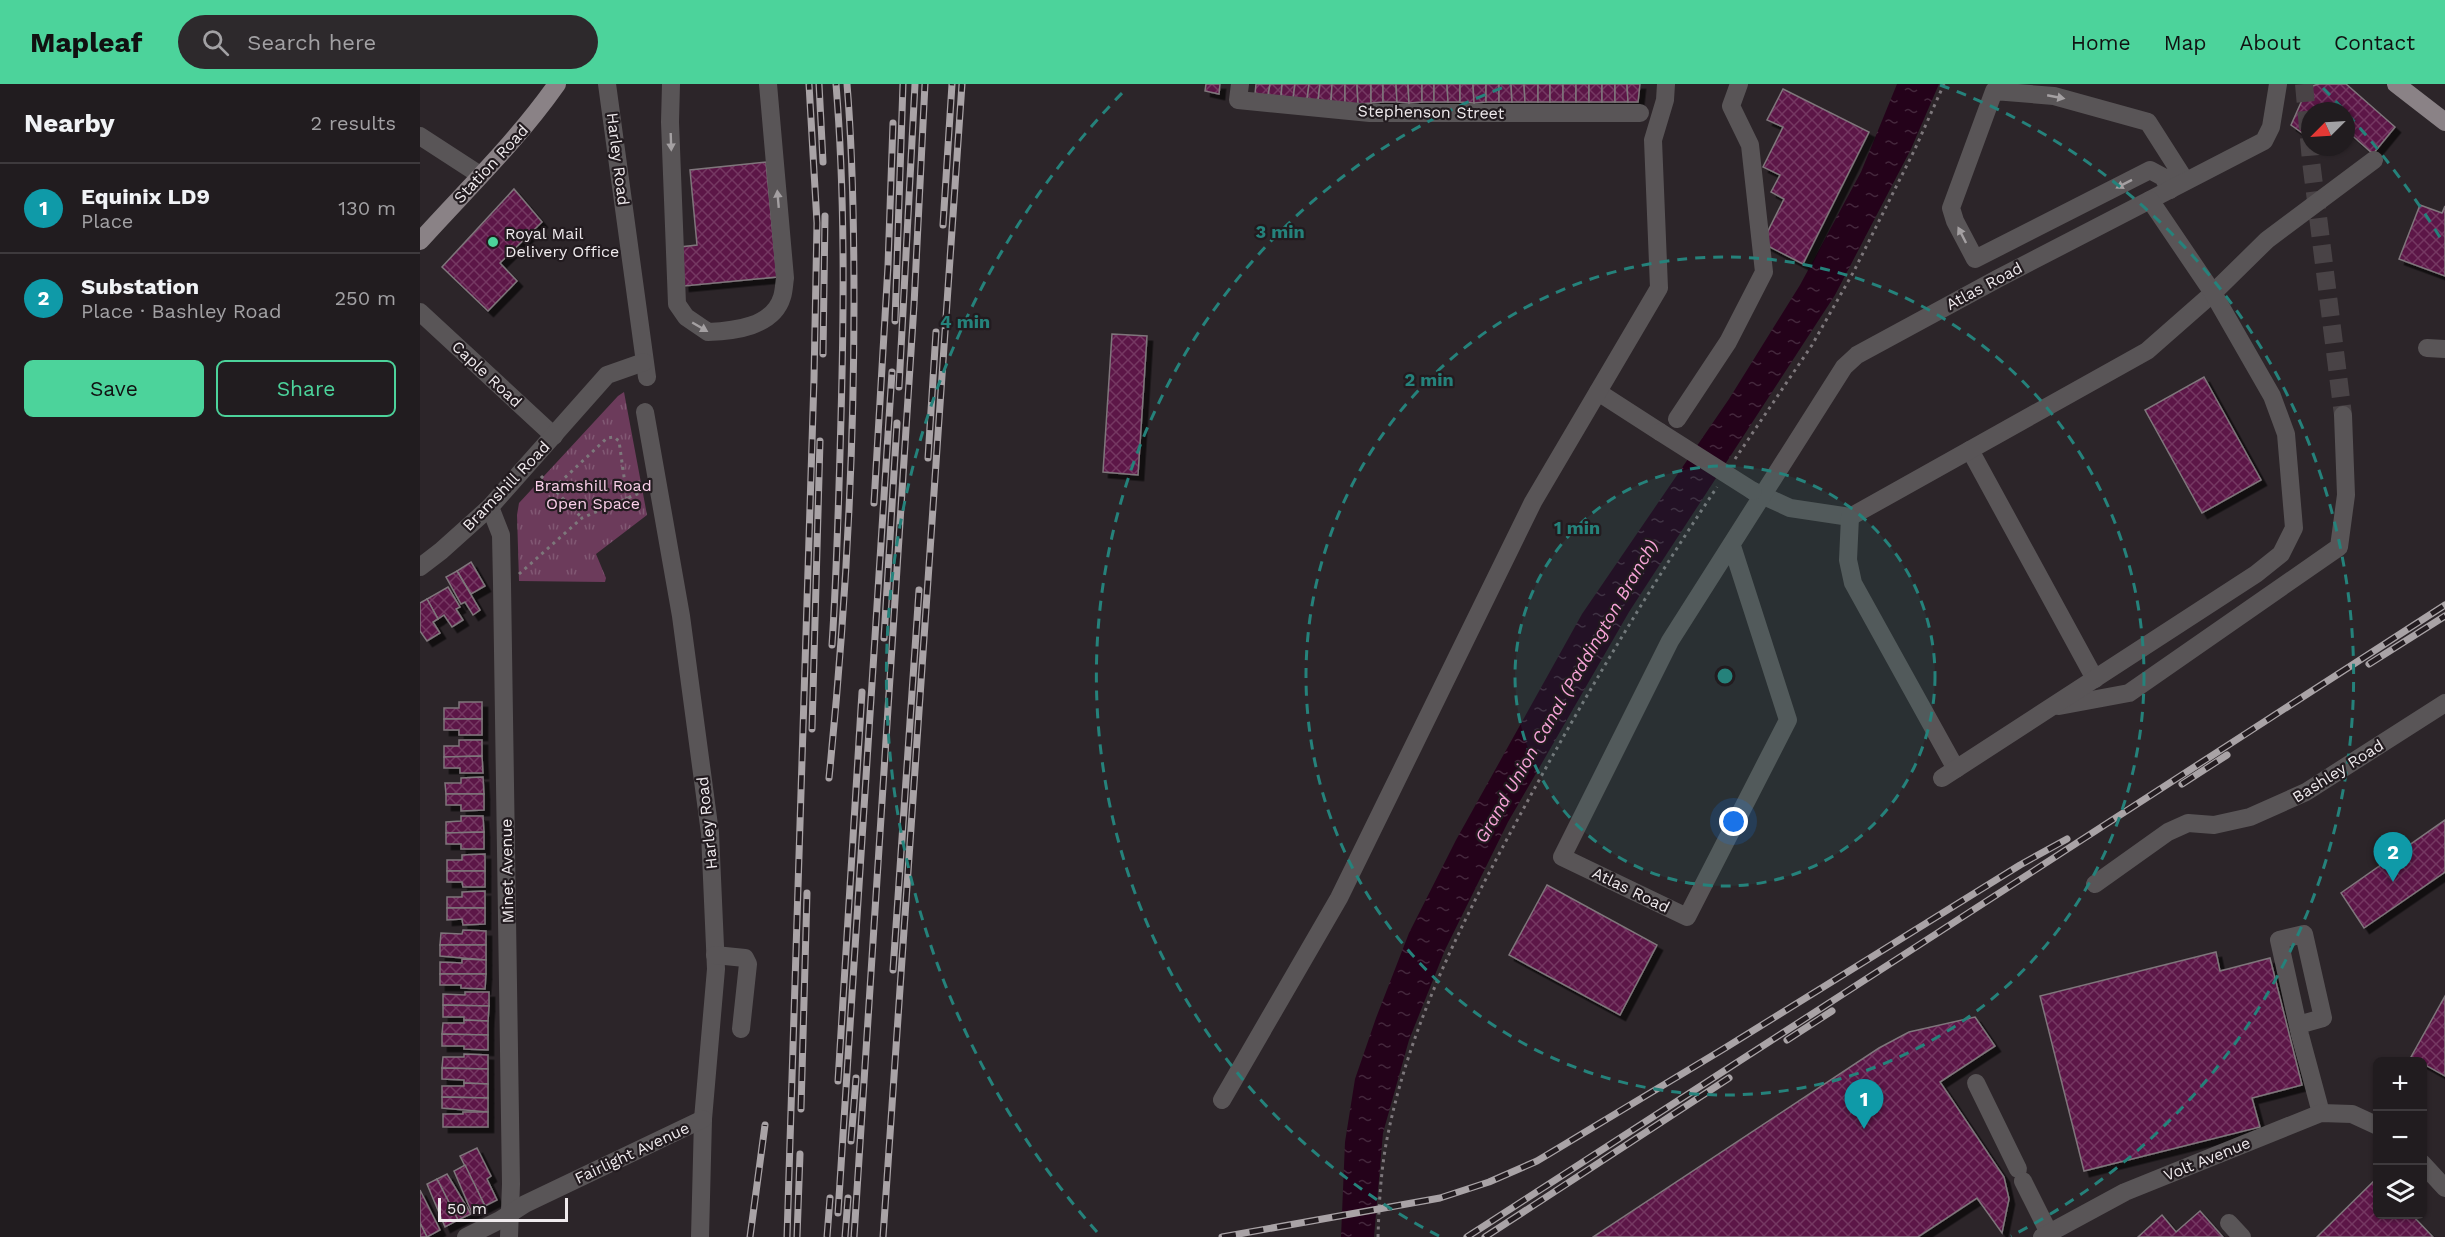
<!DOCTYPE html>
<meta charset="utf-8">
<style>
:root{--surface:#211c1f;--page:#2d292c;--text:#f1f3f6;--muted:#a2a1a4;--line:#3e3a3d;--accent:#4cd39b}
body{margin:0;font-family:"Work Sans",sans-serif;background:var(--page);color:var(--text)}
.controls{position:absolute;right:18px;bottom:18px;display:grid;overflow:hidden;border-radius:9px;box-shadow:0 2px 4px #0004}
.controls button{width:54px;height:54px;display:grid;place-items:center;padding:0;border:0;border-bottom:2px solid var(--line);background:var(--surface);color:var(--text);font:30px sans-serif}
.compass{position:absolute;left:1881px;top:18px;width:54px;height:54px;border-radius:50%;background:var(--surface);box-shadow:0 2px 4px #0004;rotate:246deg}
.scale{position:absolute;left:18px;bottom:15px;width:130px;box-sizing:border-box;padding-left:6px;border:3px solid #efeaed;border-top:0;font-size:16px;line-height:21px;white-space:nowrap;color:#efeaed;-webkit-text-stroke:4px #221b1f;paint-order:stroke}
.you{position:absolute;left:1314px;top:738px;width:21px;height:21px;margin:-15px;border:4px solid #fff;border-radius:50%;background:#1a73e8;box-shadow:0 0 0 9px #1a73e833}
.badge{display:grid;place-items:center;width:39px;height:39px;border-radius:50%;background:var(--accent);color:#fff;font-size:20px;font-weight:700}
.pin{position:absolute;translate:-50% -50px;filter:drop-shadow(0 2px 3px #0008)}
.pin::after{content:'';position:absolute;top:32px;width:21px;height:18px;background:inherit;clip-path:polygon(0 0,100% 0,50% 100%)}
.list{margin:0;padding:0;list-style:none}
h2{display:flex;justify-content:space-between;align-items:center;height:78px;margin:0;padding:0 24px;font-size:26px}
h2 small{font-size:20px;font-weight:400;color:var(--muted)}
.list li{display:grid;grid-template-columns:39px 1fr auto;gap:18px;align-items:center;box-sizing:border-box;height:90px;padding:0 24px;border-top:2px solid var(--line)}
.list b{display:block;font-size:22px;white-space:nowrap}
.list p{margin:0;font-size:20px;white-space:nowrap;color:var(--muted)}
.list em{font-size:20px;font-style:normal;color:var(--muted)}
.actions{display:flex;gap:12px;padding:18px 24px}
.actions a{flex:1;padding:14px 0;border:2px solid var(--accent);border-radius:9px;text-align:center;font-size:21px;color:var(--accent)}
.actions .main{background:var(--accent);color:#111}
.icon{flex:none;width:33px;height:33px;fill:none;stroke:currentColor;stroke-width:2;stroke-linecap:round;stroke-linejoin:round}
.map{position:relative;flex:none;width:2025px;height:1153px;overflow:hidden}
header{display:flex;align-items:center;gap:36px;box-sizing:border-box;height:84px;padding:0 30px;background:var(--accent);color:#111}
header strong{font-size:28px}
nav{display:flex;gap:33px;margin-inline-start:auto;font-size:21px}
.search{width:420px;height:54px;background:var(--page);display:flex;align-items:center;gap:15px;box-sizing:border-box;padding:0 21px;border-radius:33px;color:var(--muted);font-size:22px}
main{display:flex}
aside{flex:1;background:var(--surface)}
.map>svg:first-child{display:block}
.park{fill:url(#park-tufts)}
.water{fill:url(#water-ripples)}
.building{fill:url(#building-cross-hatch);stroke:#7f767b;stroke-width:1.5;filter:url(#shadow)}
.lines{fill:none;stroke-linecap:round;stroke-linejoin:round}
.minor-tunnel{stroke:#494346;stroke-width:18;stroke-dasharray:18 9;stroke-linecap:butt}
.path{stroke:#7d777b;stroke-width:3;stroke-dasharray:3 4.5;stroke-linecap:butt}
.minor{stroke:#595557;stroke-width:18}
.major{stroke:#8a8286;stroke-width:18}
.rail-casing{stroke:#a9a3a6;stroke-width:7}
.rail{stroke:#221b1f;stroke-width:4.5;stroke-dasharray:14;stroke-linecap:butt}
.minor-bridge{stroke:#595557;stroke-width:18}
.oneway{fill:#a4a0a2}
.ring{fill:none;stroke:#25827b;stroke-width:3;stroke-dasharray:10 8}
.poi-dot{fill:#4cd39b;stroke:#221b1f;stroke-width:2}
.labels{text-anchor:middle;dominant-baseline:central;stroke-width:4.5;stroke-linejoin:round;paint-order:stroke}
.street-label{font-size:16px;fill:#efeaed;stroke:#221b1f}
.poi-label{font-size:16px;fill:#efeaed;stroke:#221b1f;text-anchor:start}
.park-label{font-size:16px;fill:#fbd0ea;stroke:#221b1f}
.water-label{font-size:18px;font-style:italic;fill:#f7a4d8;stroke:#221b1f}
.centre{fill:#25827b;stroke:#221b1f;stroke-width:3}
.ring-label{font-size:18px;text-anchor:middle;font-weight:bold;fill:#25827b;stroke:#221b1f;stroke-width:4.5;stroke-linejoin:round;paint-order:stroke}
</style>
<header>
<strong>Mapleaf</strong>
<div class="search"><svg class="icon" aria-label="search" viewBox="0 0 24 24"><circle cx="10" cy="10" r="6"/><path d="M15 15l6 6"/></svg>Search here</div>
<nav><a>Home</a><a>Map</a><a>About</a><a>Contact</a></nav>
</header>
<main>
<aside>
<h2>Nearby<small>2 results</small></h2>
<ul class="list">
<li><span class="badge" style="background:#0f9aa8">1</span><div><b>Equinix LD9</b><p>Place</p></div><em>130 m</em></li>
<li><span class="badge" style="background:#0f9aa8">2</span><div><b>Substation</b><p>Place · Bashley Road</p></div><em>250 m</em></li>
</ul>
<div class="actions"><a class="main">Save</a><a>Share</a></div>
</aside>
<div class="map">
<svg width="2025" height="1153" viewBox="0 0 2025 1153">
<defs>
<pattern id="park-tufts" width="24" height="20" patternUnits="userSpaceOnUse" patternTransform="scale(1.5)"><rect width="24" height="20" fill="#6c3b5b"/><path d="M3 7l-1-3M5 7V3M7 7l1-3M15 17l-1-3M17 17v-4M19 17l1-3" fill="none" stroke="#815873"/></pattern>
<pattern id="water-ripples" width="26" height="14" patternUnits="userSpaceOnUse" patternTransform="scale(1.5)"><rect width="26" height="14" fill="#24021a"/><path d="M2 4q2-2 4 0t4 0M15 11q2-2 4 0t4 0" fill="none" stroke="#44273c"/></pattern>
<pattern id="building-cross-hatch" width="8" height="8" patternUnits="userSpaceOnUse" patternTransform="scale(1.5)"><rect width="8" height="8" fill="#5c1647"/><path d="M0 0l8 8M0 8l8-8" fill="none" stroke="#743862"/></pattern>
<filter id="shadow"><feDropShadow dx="5.5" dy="5.5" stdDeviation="0" flood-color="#0009"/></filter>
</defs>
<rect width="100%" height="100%" fill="#2c2529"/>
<!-- park -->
<path class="park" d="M204 308 227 431 176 470 186 494 185 498 99 497 97 431 99 419 198 312Z"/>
<!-- water -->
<path class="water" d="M1477 0H1519L1491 65 1415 211 1209 528 1088 738 1025 866 989 956 963 1049 954 1153H921L925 1058 935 995 956 934 989 849 1036 756 1162 530 1309 315 1380 201 1441 88Z"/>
<!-- building -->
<g class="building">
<path d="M786 0H800L799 10 785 7Z"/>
<path d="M836 0H850L848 12 835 10Z"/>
<path d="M850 0H862L861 13 848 12Z"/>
<path d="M862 0H875L873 15 861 13Z"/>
<path d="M875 0H889L887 16 873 15Z"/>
<path d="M889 0H900L898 17 887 16Z"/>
<path d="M900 0H912L911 18 898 17Z"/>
<path d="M912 0H925V19L911 18Z"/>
<path d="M925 0H937L938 20 925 19Z"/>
<path d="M937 0H951V19L938 20Z"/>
<path d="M951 0H963V18L951 19Z"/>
<path d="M963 0H976L977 18H963Z"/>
<path d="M976 0H988L989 19 977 18Z"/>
<path d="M988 0H1002V18L989 19Z"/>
<rect x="1002" y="0" width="12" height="18"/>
<path d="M1014 0H1027L1028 18H1014Z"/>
<path d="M1027 0H1040V18H1028Z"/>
<path d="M1040 0H1053L1054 19 1040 18Z"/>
<path d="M1053 0H1066V18L1054 19Z"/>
<rect x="1066" y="0" width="13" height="18"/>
<path d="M1079 0H1091L1092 18H1079Z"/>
<path d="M1091 0H1104L1105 18H1092Z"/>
<path d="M1104 0H1118V18H1105Z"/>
<rect x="1118" y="0" width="12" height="18"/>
<rect x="1130" y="0" width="13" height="18"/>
<rect x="1143" y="0" width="13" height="18"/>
<rect x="1156" y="0" width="13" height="18"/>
<rect x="1169" y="0" width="13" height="18"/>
<rect x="1182" y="0" width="13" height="18"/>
<path d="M1195 0H1207L1208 18H1195Z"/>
<path d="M1207 0H1220L1218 18H1208Z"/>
<path d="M1899 0H1926L1975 43 1953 70 1926 46V27H1890V50L1888 53 1871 41 1888 3Z"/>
<path d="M1363 5 1449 48 1383 180 1342 159 1364 115 1351 108 1360 91 1343 83 1363 43 1347 36Z"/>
<path d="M346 78 357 193 264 202 260 163 277 161 270 86Z"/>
<path d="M94 105 122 138 80 179 97 197 68 227 22 183Z"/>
<path d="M2000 121 2022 129 2025 122V192L1979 175Z"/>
<path d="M692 250 727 252 718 391 683 388Z"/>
<path d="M1784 293 1841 396 1782 429 1725 326Z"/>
<path d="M51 478 65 502 51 510 37 487Z"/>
<path d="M37 487 60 526 53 531 45 518 41 520 26 493Z"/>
<path d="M28 503 40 523 36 525 43 536 32 543 24 531 18 535 7 515Z"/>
<path d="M7 515 18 535 13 538 20 549 7 557 0 547V519Z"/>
<path d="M39 618H62V635H24V624H39Z"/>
<path d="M24 635H62V651H39V646H24Z"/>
<path d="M39 656H62V672L24 673V662H39Z"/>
<path d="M62 672 63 689H40V684H24V673Z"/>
<path d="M63 693 64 710H26L25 699H41V694Z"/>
<path d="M26 710H64V726L41 727V721H26Z"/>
<path d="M41 732H63L64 748 26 749V738L41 737Z"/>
<path d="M2025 736V788L1944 844 1921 809Z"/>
<path d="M64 748V765H41V760H26V749Z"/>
<path d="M65 770V787H27V776H42V771Z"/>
<path d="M27 787H65V803H43L42 798H27Z"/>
<path d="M1127 801 1237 861 1200 931 1089 871Z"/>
<path d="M65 807V824H27V813H42V808Z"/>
<path d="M27 824H65V840L43 841 42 835 27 836Z"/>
<path d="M43 846 66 847V861H20L21 849 42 850Z"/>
<path d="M20 861H66V876L20 872Z"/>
<path d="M1796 868 1800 887 1850 874 1882 1001 1832 1014 1840 1043 1664 1087 1620 912Z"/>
<path d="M42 875 66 876V890H20V878L42 879Z"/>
<path d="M20 890H66L65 905 41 904V901H20Z"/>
<path d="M45 908H69V922L23 921V910L45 911Z"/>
<path d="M2025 912V992L1991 973Z"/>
<path d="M23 921 69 922 68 937 44 936V933H23Z"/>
<path d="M1555 933 1575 962 1520 998 1584 1093 1589 1115 1582 1149 1557 1114 1498 1153H1173L1459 964 1489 948Z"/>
<path d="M44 936 68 937V951L22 950 23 939H44Z"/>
<path d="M22 950 68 951V966L44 965V962H22Z"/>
<path d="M44 970 68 971V985L22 984 23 973H44Z"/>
<path d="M22 984 68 985V1000L44 999V996L22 995Z"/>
<path d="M44 999 68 1000V1014L22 1013V1002H44Z"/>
<path d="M22 1013 68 1014V1028L22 1024Z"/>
<path d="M43 1028H68V1043H23V1030H43Z"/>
<path d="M57 1064 71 1092 67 1095 77 1116 65 1122 40 1072Z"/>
<path d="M45 1081 65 1122 52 1129 34 1087Z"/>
<path d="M27 1090 51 1130 38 1136 17 1095Z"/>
<path d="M17 1095 38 1136 25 1143 7 1100Z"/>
<path d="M1956 1095 1958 1130H1991L2013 1153H1897Z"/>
<path d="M0 1106 20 1146 7 1153 0 1139Z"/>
<path d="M1780 1127 1803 1153H1718L1742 1131 1756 1148Z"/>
<path d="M0 1139 7 1153H0Z"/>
</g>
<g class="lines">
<!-- minor-tunnel -->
<path class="minor-tunnel" d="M1884 0 1891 77 1923 331"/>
<!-- path -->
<g class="path">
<path d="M1315 375 1392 261 1434 187 1495 65 1524 0"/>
<path d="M121 392 162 434"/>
<path d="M134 404 187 354 194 353 199 357 207 414"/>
<path d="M99 490 162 434 222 408"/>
<path d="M958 1153C959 1119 961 1083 968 1050 993 928 1053 817 1112 709 1169 605 1231 502 1297 403"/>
</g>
<!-- minor -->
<g class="minor">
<path d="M187 0 227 293"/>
<path d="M251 0 250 38 257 220 266 233 288 248C314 247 353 243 362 213 364 207 364 200 365 194L348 0"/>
<path d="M820 0 818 16 950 29H1220"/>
<path d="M0 52 60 91"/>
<path d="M1750 106 1743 93 1730 86 1555 175 1535 137 1531 124 1574 7 1634 12 1728 38 1765 96"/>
<path d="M0 228 134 352"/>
<path d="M2007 264 2025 265"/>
<path d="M1178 308 1240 348"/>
<path d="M225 328 261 532 290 749 296 885 283 1035 280 1153"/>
<path d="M1257 335 1308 258 1344 188 1330 61 1311 22 1319 0"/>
<path d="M1550 366 1675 595"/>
<path d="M1333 407 1370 424 1430 433 1727 267 1793 209 1847 156 1954 76"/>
<path d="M70 423 81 451 82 500 91 1100 89 1153"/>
<path d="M1430 433 1428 476 1433 499 1536 685"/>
<path d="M1312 462 1368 636 1267 833 1142 773 1250 557 1424 283 1437 271 1579 194 1844 57 1851 43 1858 0"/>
<path d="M0 483 21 467 70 423 187 291 224 278"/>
<path d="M1639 622 1709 609 1919 463 1926 411 1923 331"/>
<path d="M1522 694 1836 490 1861 470 1874 444 1866 350 1852 312 1793 209 1730 116"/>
<path d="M1675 800 1748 748 1768 739 1794 741 1830 733 1886 708 2025 619"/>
<path d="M295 871 325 874 328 880 321 945"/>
<path d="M1878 941 1903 934 1884 850 1859 856 1880 951 1901 1029"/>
<path d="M1556 999 1598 1085"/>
<path d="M802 1016 919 814 1113 418 1239 204 1233 56 1245 16 1246 0"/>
<path d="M2002 1079 2025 1104"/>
<path d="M1603 1097 1629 1149"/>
<path d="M1809 1139 1822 1153"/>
<path d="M46 1153 80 1136 105 1120 283 1035"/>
<path d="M1622 1153 1705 1108 1901 1029 1932 1030 1958 1042"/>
</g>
<!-- major -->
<g class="major">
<path d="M1976 0 2025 38"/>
<path d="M0 157C47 105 97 57 137 0"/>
</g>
<defs>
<g id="rail">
<path d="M399 0 403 78"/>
<path d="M523 141 532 0"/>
<path d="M475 237 483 0"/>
<path d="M403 270 405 132"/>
<path d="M479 303 495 0"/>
<path d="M508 374 516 248"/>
<path d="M454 419 468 182 473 39"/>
<path d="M464 554 477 339"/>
<path d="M412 561C417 486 419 409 421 333 424 222 425 111 416 0"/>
<path d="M1949 580 2025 532"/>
<path d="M392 645 400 357"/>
<path d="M409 694C425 535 434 377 434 218 434 145 433 73 427 0"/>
<path d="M1762 700 1807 671"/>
<path d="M473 886 499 506"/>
<path d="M1367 956 1412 927"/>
<path d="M418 997 442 608"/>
<path d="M381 1025 387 809"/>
<path d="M431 1057 436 994"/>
<path d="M418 1129 472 288"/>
<path d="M330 1153 345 1041"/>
<path d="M367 1153 394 295 397 139 389 0"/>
<path d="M377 1153 380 1070"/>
<path d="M407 1153 410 1114"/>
<path d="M425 1153 428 1114"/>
<path d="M434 1153 494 221 505 0"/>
<path d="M463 1153 542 0"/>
<path d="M802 1153 1020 1114 1069 1098 1117 1077 1305 964 1600 781 1647 755"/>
<path d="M1047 1153 2025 521"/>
<path d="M1065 1153 1309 994"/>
</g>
</defs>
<!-- rail casing -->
<use href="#rail" class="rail-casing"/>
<!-- rail -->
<use href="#rail" class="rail"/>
<!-- minor-bridge -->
<path class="minor-bridge" d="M1240 348 1333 407"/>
</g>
<!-- one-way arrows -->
<defs><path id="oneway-solid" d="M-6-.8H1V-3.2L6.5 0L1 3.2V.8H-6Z" transform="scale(1.5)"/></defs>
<g class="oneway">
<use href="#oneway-solid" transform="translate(1636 13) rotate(11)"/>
<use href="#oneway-solid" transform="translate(251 58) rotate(88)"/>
<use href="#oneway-solid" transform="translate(1704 100) rotate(153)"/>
<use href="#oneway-solid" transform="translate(358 115) rotate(-95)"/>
<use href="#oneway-solid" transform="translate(1542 151) rotate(-117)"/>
<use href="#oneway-solid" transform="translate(280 243) rotate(30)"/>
</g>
<!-- distance rings -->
<circle cx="1305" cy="592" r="210" fill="#25827b" fill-opacity=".12"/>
<g class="ring">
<circle cx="1305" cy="592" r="210"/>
<circle cx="1305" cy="592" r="419"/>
<path d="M1019 1152A629 629 0 0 1 1090 1M1520 1A629 629 0 0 1 1591 1152"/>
<path d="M677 1148A839 839 0 0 1 707 4M1903 4A839 839 0 0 1 2024 160"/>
</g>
<!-- markers -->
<circle class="poi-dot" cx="73" cy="158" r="6"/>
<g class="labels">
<!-- street labels -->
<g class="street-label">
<text transform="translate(1011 28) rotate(1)">Stephenson Street</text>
<text transform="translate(198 75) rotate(83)">Harley Road</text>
<text transform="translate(71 80) rotate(-47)">Station Road</text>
<text transform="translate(1564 202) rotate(-28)">Atlas Road</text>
<text transform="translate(67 290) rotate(43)">Caple Road</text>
<text transform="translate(86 402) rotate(-46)">Bramshill Road</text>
<text transform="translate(1918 687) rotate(-32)">Bashley Road</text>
<text transform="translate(287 739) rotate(-96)">Harley Road</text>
<text transform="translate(87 787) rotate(-91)">Minet Avenue</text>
<text transform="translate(1211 806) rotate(26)">Atlas Road</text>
<text transform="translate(212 1069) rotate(-25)">Fairlight Avenue</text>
<text transform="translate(1787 1075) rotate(-22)">Volt Avenue</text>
</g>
<!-- poi labels -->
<g class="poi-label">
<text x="85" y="149">Royal Mail<tspan x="85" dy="18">Delivery Office</tspan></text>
</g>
<!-- park labels -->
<g class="park-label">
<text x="173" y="401">Bramshill Road<tspan x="173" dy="18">Open Space</tspan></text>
</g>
<!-- water labels -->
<g class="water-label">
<text transform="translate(1146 607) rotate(-60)">Grand Union Canal (Paddington Branch)</text>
</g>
</g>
<circle cx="1305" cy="592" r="9" class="centre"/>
<g class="ring-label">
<text x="860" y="154">3 min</text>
<text x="545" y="244">4 min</text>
<text x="1009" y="302">2 min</text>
<text x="1157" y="450">1 min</text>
</g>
</svg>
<div class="controls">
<button>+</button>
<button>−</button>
<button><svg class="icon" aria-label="layers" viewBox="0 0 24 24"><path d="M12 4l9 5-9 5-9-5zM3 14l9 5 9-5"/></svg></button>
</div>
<svg class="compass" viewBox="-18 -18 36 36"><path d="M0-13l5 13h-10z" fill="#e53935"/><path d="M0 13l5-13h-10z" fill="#a2a1a4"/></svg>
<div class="scale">50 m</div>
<div class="you"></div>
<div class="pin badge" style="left:1444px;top:1045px;background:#0f9aa8">1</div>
<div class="pin badge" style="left:1973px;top:798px;background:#0f9aa8">2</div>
</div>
</main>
